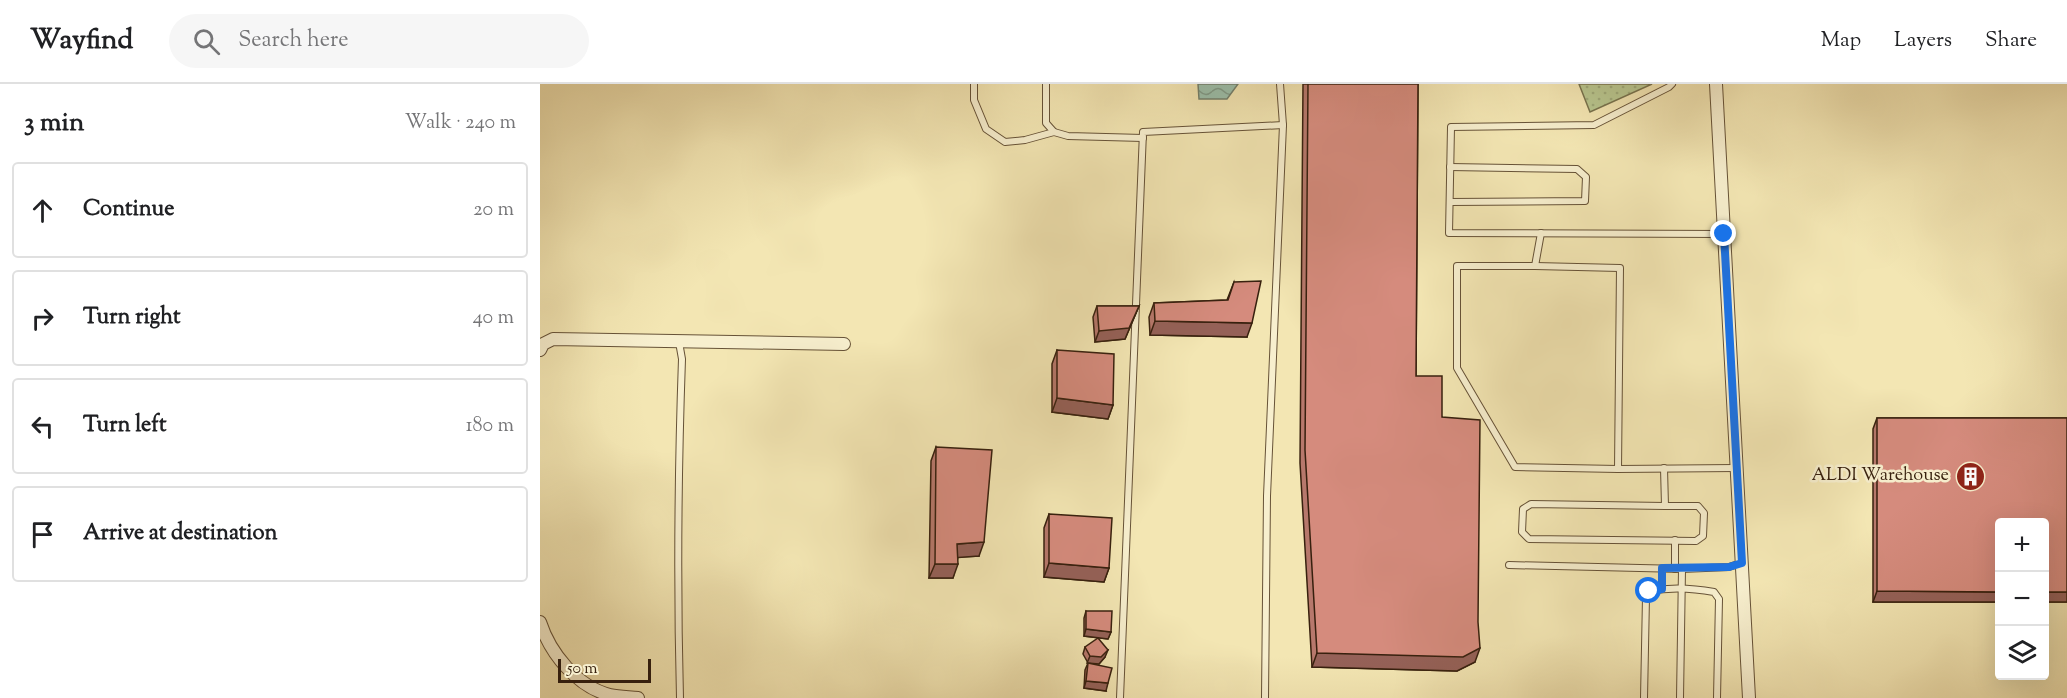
<!DOCTYPE html>
<meta charset="utf-8">
<style>
:root{--surface:#fff;--page:#f6f6f6;--text:#202124;--muted:#757577;--line:#e0e0e0}
body{margin:0;font-family:"Sorts Mill Goudy",serif;background:var(--page);color:var(--text)}
.controls{position:absolute;right:18px;bottom:18px;display:grid;overflow:hidden;border-radius:6px;box-shadow:0 6px 24px #0002}
.controls button{width:54px;height:54px;display:grid;place-items:center;padding:0;border:0;border-bottom:2px solid var(--line);background:var(--surface);color:var(--text);font:30px sans-serif}
.scale{position:absolute;left:18px;bottom:15px;width:93px;box-sizing:border-box;padding-left:6px;border:3px solid #37200e;border-top:0;font-size:16px;line-height:21px;white-space:nowrap;color:#37200e;-webkit-text-stroke:4px #f7efce;paint-order:stroke}
.stop{position:absolute;width:18px;height:18px;margin:-14px;border:4px solid #1a73e8;border-radius:50%;background:#fff}
.stop.end{background:#1a73e8;border-color:#fff;box-shadow:0 2px 6px #0008}
.list{margin:0;padding:0;list-style:none}
h2{display:flex;justify-content:space-between;align-items:center;height:78px;margin:0;padding:0 24px;font-size:26px}
h2 small{font-size:20px;font-weight:400;color:var(--muted)}
.list li{display:grid;grid-template-columns:39px 1fr auto;gap:18px;align-items:center;box-sizing:border-box;height:96px;margin:0 12px 12px;padding:0 12px;border:2px solid var(--line);border-radius:6px}
.list b{display:block;font-size:22px;white-space:nowrap}
.list em{font-size:20px;font-style:normal;color:var(--muted)}
.icon{flex:none;width:33px;height:33px;fill:none;stroke:currentColor;stroke-width:2;stroke-linecap:round;stroke-linejoin:round}
.map{position:relative;flex:none;width:1527px;height:614px;overflow:hidden}
header{display:flex;align-items:center;gap:36px;box-sizing:border-box;height:84px;padding:0 30px;background:var(--surface);border-bottom:2px solid var(--line)}
header strong{font-size:28px}
nav{display:flex;gap:33px;margin-inline-start:auto;font-size:21px}
.search{width:420px;height:54px;background:var(--page);display:flex;align-items:center;gap:15px;box-sizing:border-box;padding:0 21px;border-radius:33px;color:var(--muted);font-size:22px}
main{display:flex}
aside{flex:1;background:var(--surface)}
.map>svg:first-child{display:block}
.park{fill:url(#park-dots);stroke:#78734e;stroke-width:1.5}
.water{fill:url(#water-waves);stroke:#73806d;stroke-width:1.5}
.lines{fill:none;stroke-linecap:round;stroke-linejoin:round}
.service-casing{stroke:#665237;stroke-width:8}
.minor-casing{stroke:#665237;stroke-width:14}
.service{stroke:#f7efce;stroke-width:6}
.minor{stroke:#f7efce;stroke-width:12}
.wall{fill:#b7786c;stroke:#37200e;stroke-width:1.5}
.shaded-wall{fill:#956158;stroke:#37200e;stroke-width:1.5}
.building{fill:#d58b7d;stroke:#37200e;stroke-width:1.5}
.route{stroke:#1a73e8;stroke-width:8}
.labels{text-anchor:middle;dominant-baseline:central;stroke-width:5;stroke-linejoin:round;paint-order:stroke}
.poi-label{font-size:18px;fill:#37200e;stroke:#f7efce;text-anchor:end}
</style>
<header>
<strong>Wayfind</strong>
<div class="search"><svg class="icon" aria-label="search" viewBox="0 0 24 24"><circle cx="10" cy="10" r="6"/><path d="M15 15l6 6"/></svg>Search here</div>
<nav><a>Map</a><a>Layers</a><a>Share</a></nav>
</header>
<main>
<aside>
<h2>3 min<small>Walk · 240 m</small></h2>
<ul class="list">
<li><svg class="icon" aria-label="ahead" viewBox="0 0 24 24"><path d="M12 20V5M6 11l6-6 6 6"/></svg><div><b>Continue</b></div><em>20 m</em></li>
<li><svg class="icon" aria-label="right" viewBox="0 0 24 24"><path d="M7 20v-9h11M14 6l5 5-5 5"/></svg><div><b>Turn right</b></div><em>40 m</em></li>
<li><svg class="icon" aria-label="left" viewBox="0 0 24 24"><path d="M17 20v-9H6M10 6l-5 5 5 5"/></svg><div><b>Turn left</b></div><em>180 m</em></li>
<li><svg class="icon" aria-label="arrive" viewBox="0 0 24 24"><path d="M6 21V4h12l-3 4 3 4H6"/></svg><div><b>Arrive at destination</b></div></li>
</ul>
</aside>
<div class="map">
<svg width="1527" height="614" viewBox="0 0 1527 614">
<defs>
<pattern id="park-dots" width="8" height="8" patternUnits="userSpaceOnUse" patternTransform="scale(1.5)"><rect width="8" height="8" fill="#b8c68f"/><path d="M2 2h.1M6 6h.1" fill="none" stroke="#9faa7a" stroke-width="1.8" stroke-linecap="round"/></pattern>
<pattern id="water-waves" width="16" height="10" patternUnits="userSpaceOnUse" patternTransform="scale(1.5)"><rect width="16" height="10" fill="#9bc0ac"/><path d="M0 5q4-4 8 0t8 0" fill="none" stroke="#7f9c8a"/></pattern>
</defs>
<rect width="100%" height="100%" fill="#f3e6b3"/>
<filter id="stains"><feTurbulence type="fractalNoise" baseFrequency=".00333" numOctaves="4"/><feColorMatrix values="0 0 0 0 .2 0 0 0 0 .09 0 0 0 0 .02 0 0 0 .5 -.17"/></filter>
<radialGradient id="worn" r=".72"><stop offset=".6" stop-color="#630" stop-opacity="0"/><stop offset="1" stop-color="#630" stop-opacity=".3"/></radialGradient>
<!-- park -->
<path class="park" d="M1039 0H1112L1050 28Z"/>
<!-- water -->
<path class="water" d="M658 0H698L687 15H659Z"/>
<g class="lines">
<defs>
<g id="service">
<path d="M434 0V16L446 45 465 58 485 56 514 48"/>
<path d="M506 0V39L514 48 528 52 603 54"/>
<path d="M1132 0 1129 3 1054 41 911 43 909 149 1184 150"/>
<path d="M910 118 1045 117 1046 93 1037 85 910 83"/>
<path d="M1001 149 995 182H917V284L975 383 1078 385 1196 384"/>
<path d="M995 182 1080 184 1078 385"/>
<path d="M139 258 142 275C138 388 137 501 140 614"/>
<path d="M1124 384 1125 422 991 420 983 425 982 448 989 455 1156 457 1163 452 1164 429 1158 422H1125"/>
<path d="M969 481 1142 485 1189 483 1201 479"/>
<path d="M1135 485V456"/>
<path d="M1122 505V485"/>
<path d="M580 614 603 48 743 41"/>
<path d="M725 614 727 412 743 41 740 0"/>
<path d="M1104 614 1106 513 1109 507C1130 503 1153 504 1174 508L1179 515 1177 614"/>
<path d="M1140 614 1142 485"/>
</g>
<g id="minor">
<path d="M1176 0 1209 614"/>
<path d="M0 266 3 260 13 255 304 260"/>
<path d="M0 538C10 569 37 603 70 611 79 613 89 613 98 614"/>
</g>
</defs>
<!-- service casing -->
<use href="#service" class="service-casing"/>
<!-- minor casing -->
<use href="#minor" class="minor-casing"/>
<!-- service -->
<use href="#service" class="service"/>
<!-- minor -->
<use href="#minor" class="minor"/>
</g>
<!-- wall -->
<g class="wall">
<path d="M763 0H878L876 292 902 333 935 578 917 587 772 583 760 379Z"/>
<path d="M694 198 707 253 610 251 609 233 614 219 687 216Z"/>
<path d="M557 222H599L585 255 555 258 553 233Z"/>
<path d="M517 266 573 321 568 335 512 328V280Z"/>
<path d="M1337 334H1527V518H1504V438H1460V518H1333V345Z"/>
<path d="M396 363 439 472 418 473 413 494H389L391 377Z"/>
<path d="M509 430 569 484 564 498 504 493V444Z"/>
<path d="M546 527 571 548 568 555 544 552V534Z"/>
<path d="M545 563 565 573 559 580 551 579 566 607 544 604 545 586 548 579 543 570Z"/>
</g>
<!-- shaded-wall -->
<g class="shaded-wall">
<path d="M599 222 585 255 555 258 559 247Z"/>
<path d="M615 237 712 239 707 253 610 251Z"/>
<path d="M517 314 573 321 568 335 512 328Z"/>
<path d="M444 458 439 472 412 474 417 460Z"/>
<path d="M509 479 569 484 564 498 504 493Z"/>
<path d="M395 480H418L413 494H389Z"/>
<path d="M1337 507 1460 508V518H1333Z"/>
<rect x="1504" y="508" width="23" height="10"/>
<path d="M546 545 571 548 568 555 544 552Z"/>
<path d="M940 564 935 578 917 587 772 583 777 569Z"/>
<path d="M568 566 565 573 559 580 547 579 550 572Z"/>
<path d="M546 597 568 599 566 607 544 604Z"/>
</g>
<!-- building -->
<g class="building">
<path d="M768 0H878L876 292H902V333L940 336 938 538 940 564 923 573 777 569 765 366Z"/>
<path d="M721 197 712 239 615 237 614 219 688 216 694 198Z"/>
<path d="M557 222H599L589 244 559 247Z"/>
<path d="M517 266 574 270 573 321 517 314Z"/>
<path d="M1337 334H1527V508H1504V438H1460V508L1337 507Z"/>
<path d="M396 363 452 366 444 458 417 460 418 480H395Z"/>
<path d="M509 430 572 434 569 484 509 479Z"/>
<path d="M546 527H572L571 548 546 545Z"/>
<path d="M558 554 568 566 561 573 550 572 545 563Z"/>
<path d="M548 579 572 584 568 599 546 597Z"/>
</g>
<g class="lines">
<!-- route -->
<path class="route" d="M1109 507 1122 505V484L1189 483 1202 479 1184 150"/>
</g>
<!-- icons -->
<defs>
<symbol id="building-disc" viewBox="-11 -11 22 22"><circle r="9.5" fill="#8f2418" stroke="#f7efce"/><path d="M-4-6H4V6H1V3H-1V6H-4ZM-2.5-4.3h1.7v1.8h-1.7ZM.8-4.3h1.7v1.8H.8ZM-2.5-1h1.7V.8h-1.7ZM.8-1h1.7V.8H.8Z" fill="#fff"/></symbol>
</defs>
<g fill-rule="evenodd">
<use href="#building-disc" x="1414" y="376" width="33" height="33"/>
</g>
<g class="labels">
<!-- poi labels -->
<g class="poi-label">
<text x="1409" y="392">ALDI Warehouse</text>
</g>
</g>
<rect width="100%" height="100%" filter="url(#stains)"/>
<rect width="100%" height="100%" fill="url(#worn)"/>
</svg>
<div class="controls">
<button>+</button>
<button>−</button>
<button><svg class="icon" aria-label="layers" viewBox="0 0 24 24"><path d="M12 4l9 5-9 5-9-5zM3 14l9 5 9-5"/></svg></button>
</div>
<div class="scale">50 m</div>
<div class="stop" style="left:1109px;top:507px"></div>
<div class="stop end" style="left:1184px;top:150px"></div>
</div>
</main>
